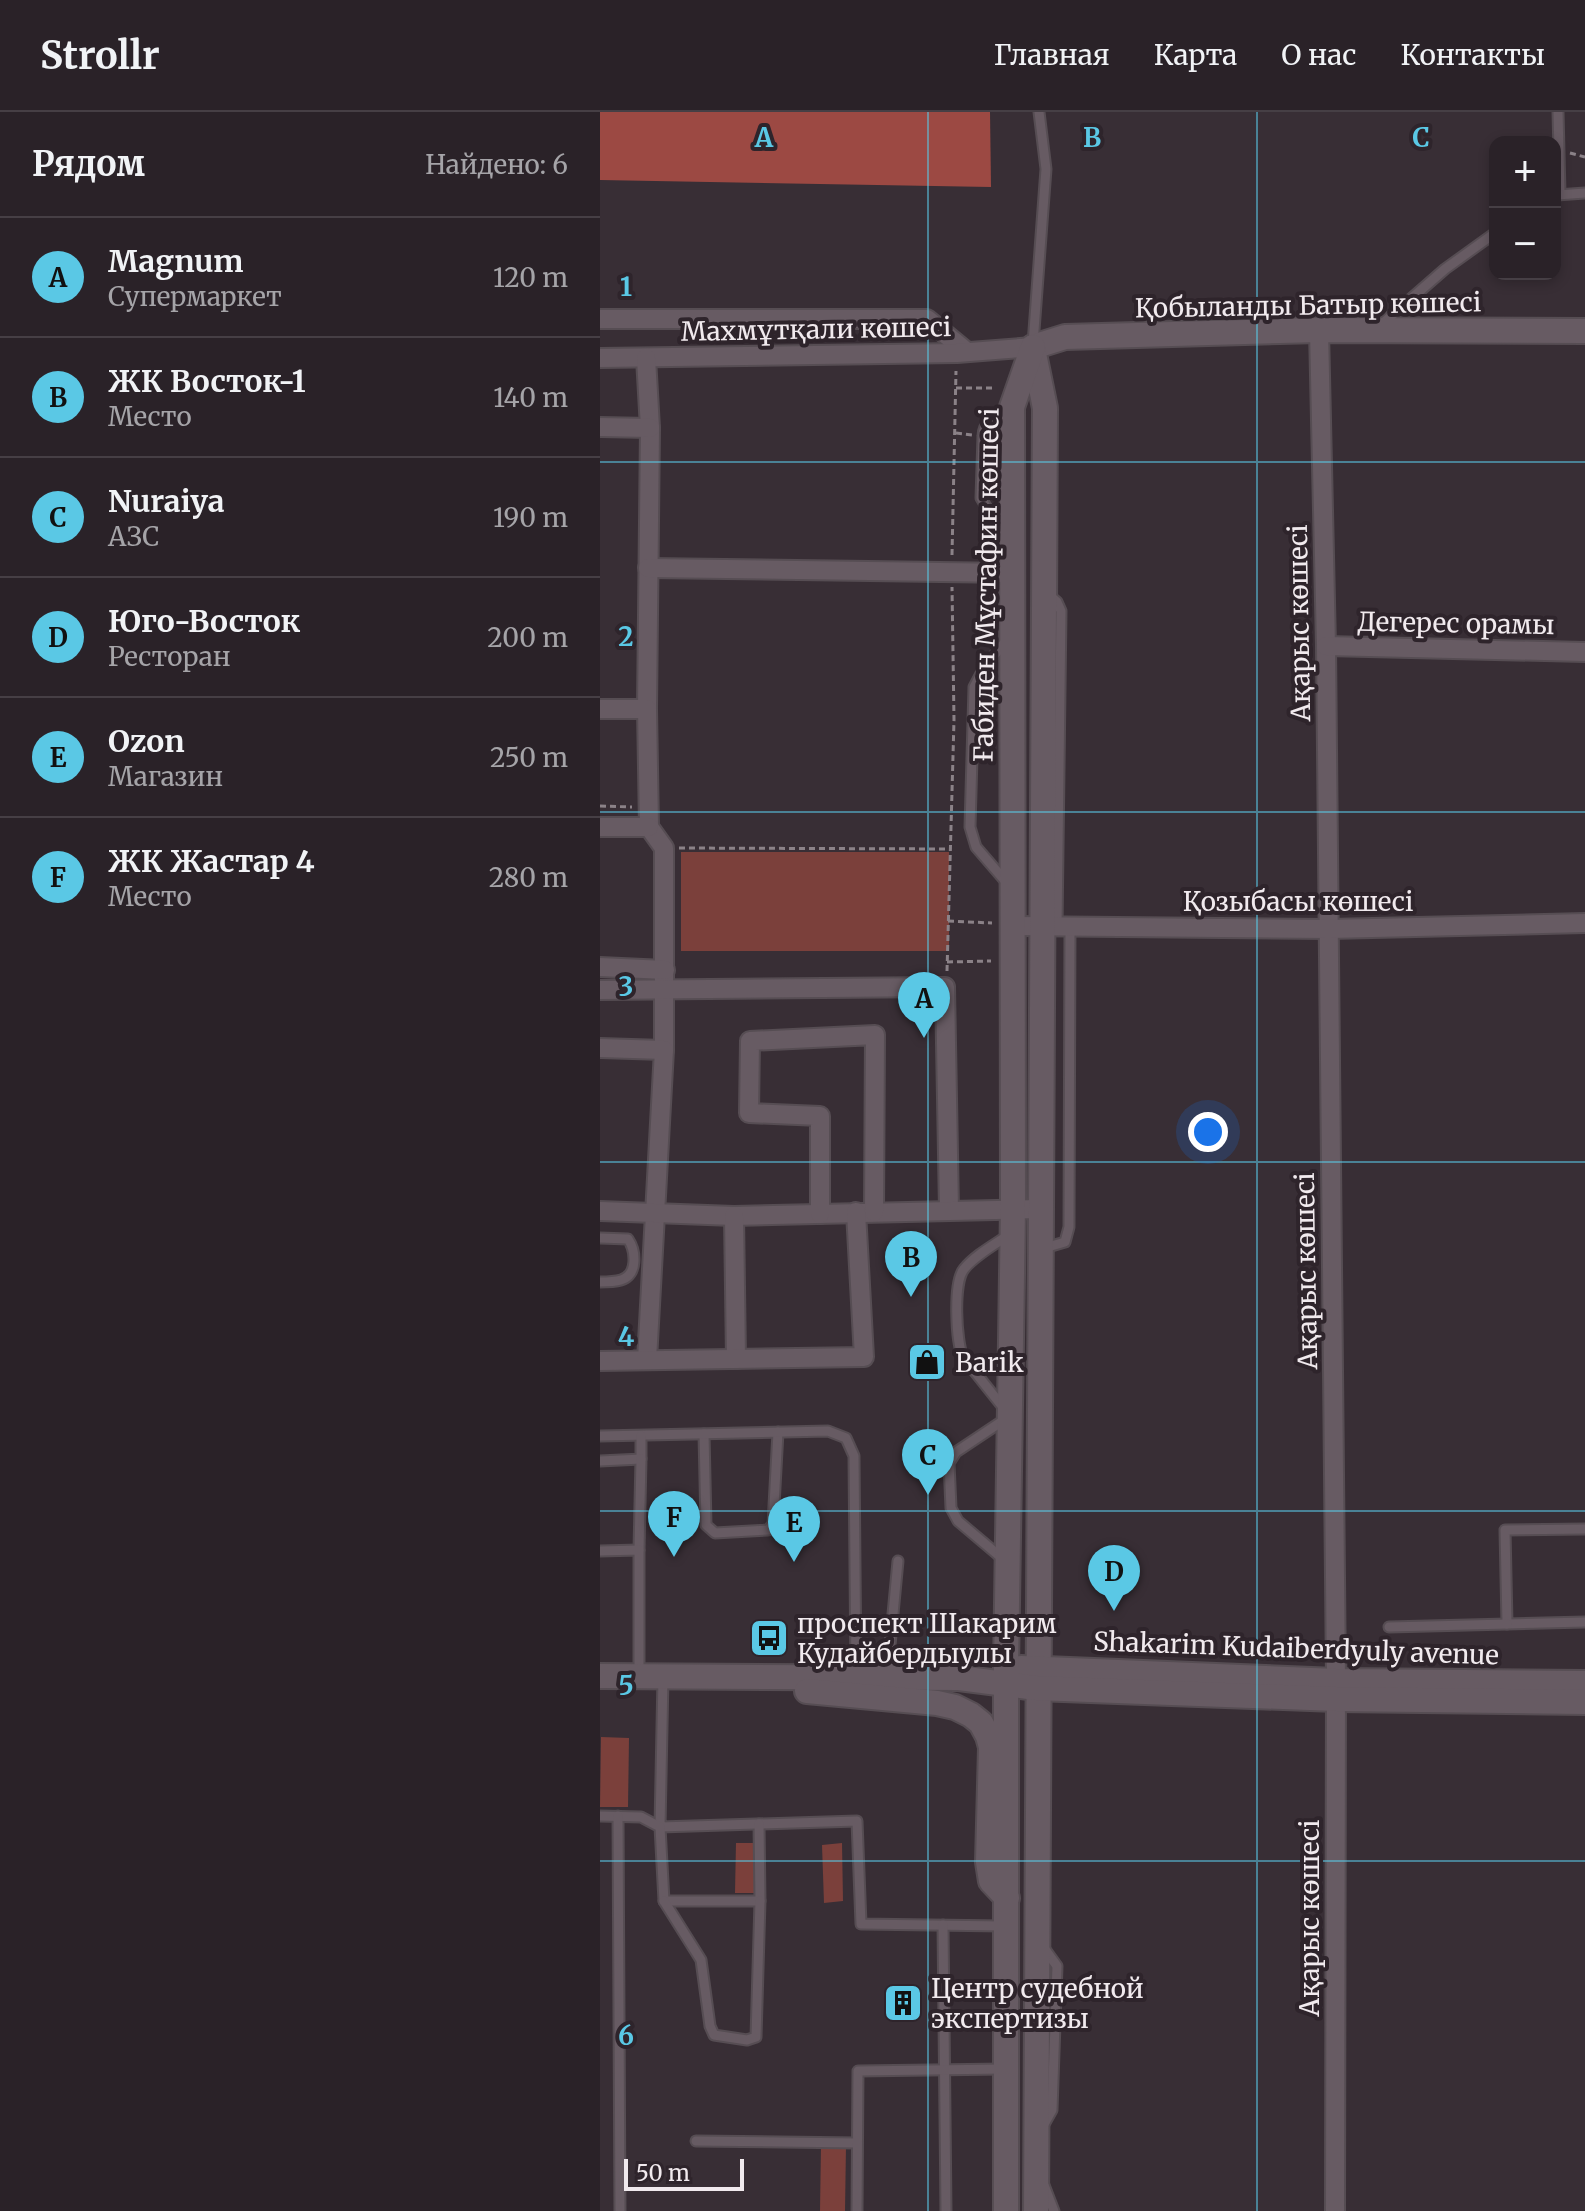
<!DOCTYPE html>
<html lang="ru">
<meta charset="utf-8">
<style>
:root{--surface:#2a2228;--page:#362f34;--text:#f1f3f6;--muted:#a5a4a8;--line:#463f45;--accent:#5ac8e5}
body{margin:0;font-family:Merriweather,serif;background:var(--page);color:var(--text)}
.controls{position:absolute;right:24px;top:24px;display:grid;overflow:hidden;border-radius:16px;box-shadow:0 4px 12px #0003}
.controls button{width:72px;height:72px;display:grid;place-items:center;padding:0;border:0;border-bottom:2px solid var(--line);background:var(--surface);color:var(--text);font:40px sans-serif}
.scale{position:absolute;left:24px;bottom:20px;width:120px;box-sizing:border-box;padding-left:8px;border:4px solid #f1eaee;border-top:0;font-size:22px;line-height:28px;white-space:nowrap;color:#f1eaee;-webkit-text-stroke:6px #2e242b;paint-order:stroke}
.you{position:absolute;left:608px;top:1020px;width:28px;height:28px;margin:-20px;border:6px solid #fff;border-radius:50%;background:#1a73e8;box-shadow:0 0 0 12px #1a73e833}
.badge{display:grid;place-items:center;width:52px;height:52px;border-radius:50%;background:var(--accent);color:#111;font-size:26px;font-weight:700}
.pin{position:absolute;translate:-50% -66px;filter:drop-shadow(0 2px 4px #0008)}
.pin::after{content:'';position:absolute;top:42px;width:28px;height:24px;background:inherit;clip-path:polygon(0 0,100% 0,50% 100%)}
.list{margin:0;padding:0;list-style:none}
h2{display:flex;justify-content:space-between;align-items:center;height:104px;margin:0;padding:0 32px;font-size:34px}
h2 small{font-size:26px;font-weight:400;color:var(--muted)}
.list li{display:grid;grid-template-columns:52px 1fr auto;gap:24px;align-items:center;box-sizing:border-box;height:120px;padding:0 32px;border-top:2px solid var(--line)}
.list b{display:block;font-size:30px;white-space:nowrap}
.list p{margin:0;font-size:26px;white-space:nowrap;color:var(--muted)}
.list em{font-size:26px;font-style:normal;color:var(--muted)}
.map{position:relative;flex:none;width:985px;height:2099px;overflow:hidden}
header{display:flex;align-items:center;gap:48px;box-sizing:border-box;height:112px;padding:0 40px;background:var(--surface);border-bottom:2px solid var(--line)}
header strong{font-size:38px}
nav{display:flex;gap:44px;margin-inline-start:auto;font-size:28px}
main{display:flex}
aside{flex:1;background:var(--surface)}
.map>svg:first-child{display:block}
.green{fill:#7b403b}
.forest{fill:#9c4943}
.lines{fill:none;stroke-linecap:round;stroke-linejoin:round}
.lane-casing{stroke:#564d53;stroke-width:13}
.street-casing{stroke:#564d53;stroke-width:22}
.secondary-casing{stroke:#564d53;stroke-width:28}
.path{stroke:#8b8288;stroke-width:3;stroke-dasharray:6 4;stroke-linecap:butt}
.lane{stroke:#675b63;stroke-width:9}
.street{stroke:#675b63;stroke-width:18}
.secondary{stroke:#675b63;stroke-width:24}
.grid{fill:none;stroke:#5ac8e5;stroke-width:2;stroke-opacity:0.55}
.labels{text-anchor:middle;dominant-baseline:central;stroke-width:8;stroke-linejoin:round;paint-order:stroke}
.street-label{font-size:26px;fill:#f1eaee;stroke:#2e242b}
.poi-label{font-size:26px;fill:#f1eaee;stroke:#2e242b;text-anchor:start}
.grid-label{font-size:26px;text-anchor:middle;font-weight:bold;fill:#5ac8e5;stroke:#2e242b;stroke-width:8;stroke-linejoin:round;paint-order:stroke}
</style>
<header>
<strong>Strollr</strong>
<nav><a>Главная</a><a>Карта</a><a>О нас</a><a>Контакты</a></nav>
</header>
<main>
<aside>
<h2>Рядом<small>Найдено: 6</small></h2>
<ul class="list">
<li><span class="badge">A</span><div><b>Magnum</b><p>Супермаркет</p></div><em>120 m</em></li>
<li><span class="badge">B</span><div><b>ЖК Восток-1</b><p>Место</p></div><em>140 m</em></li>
<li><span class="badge">C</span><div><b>Nuraiya</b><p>АЗС</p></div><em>190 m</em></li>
<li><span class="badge">D</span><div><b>Юго-Восток</b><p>Ресторан</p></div><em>200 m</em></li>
<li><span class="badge">E</span><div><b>Ozon</b><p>Магазин</p></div><em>250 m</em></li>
<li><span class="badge">F</span><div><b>ЖК Жастар 4</b><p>Место</p></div><em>280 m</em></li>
</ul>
</aside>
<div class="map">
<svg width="985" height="2099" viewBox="0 0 985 2099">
<rect width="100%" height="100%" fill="#382e35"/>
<!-- green -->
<g class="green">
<rect x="81" y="740" width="268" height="99"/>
<path d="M1 1625 29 1626 28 1695H0Z"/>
<path d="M136 1731H157V1781H135Z"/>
<path d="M242 1731 243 1789 224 1791 222 1733Z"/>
<path d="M221 2033H246L245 2099H220Z"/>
</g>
<!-- forest -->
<path class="forest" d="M0 0H390L391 75 0 68Z"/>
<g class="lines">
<defs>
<g id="lane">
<path d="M958 0 960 81"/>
<path d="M957 83 985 81"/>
<path d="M782 212 845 157 895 121"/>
<path d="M433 232 446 57 439 0"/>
<path d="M406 428 381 386 383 324C383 308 398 303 410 296"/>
<path d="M449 483 457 490 461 499 457 815"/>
<path d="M407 771 376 735 370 715 374 575 385 554 407 528"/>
<path d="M0 1126 28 1127C36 1139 38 1163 21 1168 14 1170 7 1170 0 1170"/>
<path d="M441 1137 465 1130 469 1115 470 815"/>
<path d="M104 1322 106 1413 115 1421 168 1418 173 1412 178 1320"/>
<path d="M0 1324 228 1319 246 1326 254 1344 256 1565"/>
<path d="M0 1349 41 1347V1324"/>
<path d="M985 1417 905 1418 907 1512 985 1510"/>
<path d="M39 1438 41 1347"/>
<path d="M0 1439 39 1438V1564"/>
<path d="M403 1447 358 1409 351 1396 349 1351 356 1340 410 1304 363 1245C356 1230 353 1170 364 1157 375 1143 396 1132 410 1122"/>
<path d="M789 1515 907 1512"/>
<path d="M63 1565 60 1715 257 1709 261 1812 403 1814"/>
<path d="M287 1565 298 1449"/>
<path d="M0 1704 41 1705 60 1715 64 1789H160L159 1712"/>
<path d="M18 1704 20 2099"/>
<path d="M64 1789 101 1848 110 1914 114 1923 147 1928 156 1925 160 1789"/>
<path d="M343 1813 346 2099"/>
<path d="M443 2014 452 1998 457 1854 444 1836"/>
<path d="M96 2029 257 2031"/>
<path d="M444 2073 454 2099"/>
<path d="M257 2099 258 1959 403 1957"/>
</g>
<g id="street">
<path d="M0 207H327L367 240"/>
<path d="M719 218 726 534 736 1569 735 2099"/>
<path d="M0 246 357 241 433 235"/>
<path d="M46 246 50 316 47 597"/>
<path d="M0 315 50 316"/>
<path d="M48 456 412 461"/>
<path d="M726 534 985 540"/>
<path d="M0 597H47L49 715 64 736V938"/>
<path d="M0 715H49"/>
<path d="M412 814 729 817 985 811"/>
<path d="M0 855 65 858"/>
<path d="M0 878 345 875 349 1098"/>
<path d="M0 936 64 938 47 1248"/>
<path d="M0 1099 134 1104 440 1097"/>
<path d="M220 1102V1004L149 1001 150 929 275 923 274 1100"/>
<path d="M134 1104 136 1247"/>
<path d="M0 1249 264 1245 256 1100"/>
</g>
<g id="secondary">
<path d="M433 235 465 225 719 218 985 219"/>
<path d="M433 237 445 296 436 2099"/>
<path d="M421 1556 736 1569 985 1571"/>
<path d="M0 1564 359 1566 436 1576 736 1587 985 1590"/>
<path d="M207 1579 337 1591 355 1595 371 1603 381 1611 388 1624 391 1635 388 1750 391 1769 407 1786"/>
<path d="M406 2099V1557L413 1096 412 295 433 235"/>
</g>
</defs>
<!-- lane casing -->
<use href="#lane" class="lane-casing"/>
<!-- street casing -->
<use href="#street" class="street-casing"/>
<!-- secondary casing -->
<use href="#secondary" class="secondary-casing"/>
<!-- path -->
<g class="path">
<path d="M970 41 985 45"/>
<path d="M356 276H396"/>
<path d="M356 321 372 323"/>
<path d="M352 443 356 259"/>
<path d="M0 694 32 695"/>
<path d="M79 736 350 737"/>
<path d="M348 809 392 811"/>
<path d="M347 850 391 849"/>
<path d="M347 859 354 608 352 475"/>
</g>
<!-- lane -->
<use href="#lane" class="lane"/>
<!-- street -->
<use href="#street" class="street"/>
<!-- secondary -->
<use href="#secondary" class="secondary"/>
</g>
<!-- grid -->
<path class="grid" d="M328 0V2099M657 0V2099M0 350H985M0 700H985M0 1050H985M0 1399H985M0 1749H985"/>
<!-- icons -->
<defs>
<symbol id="shop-square" viewBox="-11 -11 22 22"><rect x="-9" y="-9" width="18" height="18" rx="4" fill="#5ac8e5" stroke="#2e242b"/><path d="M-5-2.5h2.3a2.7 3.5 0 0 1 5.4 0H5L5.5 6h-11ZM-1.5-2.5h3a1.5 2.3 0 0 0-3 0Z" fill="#111"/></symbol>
<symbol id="bus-square" viewBox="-11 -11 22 22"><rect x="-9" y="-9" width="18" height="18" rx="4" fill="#5ac8e5" stroke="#2e242b"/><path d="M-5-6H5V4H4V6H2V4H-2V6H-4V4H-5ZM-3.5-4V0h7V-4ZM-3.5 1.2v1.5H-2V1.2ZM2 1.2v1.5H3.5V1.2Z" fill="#111"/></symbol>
<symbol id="building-square" viewBox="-11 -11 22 22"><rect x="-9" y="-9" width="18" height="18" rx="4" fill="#5ac8e5" stroke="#2e242b"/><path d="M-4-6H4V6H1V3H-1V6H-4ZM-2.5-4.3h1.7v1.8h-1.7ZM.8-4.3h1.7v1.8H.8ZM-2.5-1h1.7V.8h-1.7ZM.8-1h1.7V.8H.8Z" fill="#111"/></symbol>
</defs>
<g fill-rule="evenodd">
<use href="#shop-square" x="305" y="1228" width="44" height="44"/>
<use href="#bus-square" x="147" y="1504" width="44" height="44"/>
<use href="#building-square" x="281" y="1869" width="44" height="44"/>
</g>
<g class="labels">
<!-- street labels -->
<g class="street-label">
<text transform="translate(708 193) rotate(-1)">Қобыланды Батыр көшесі</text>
<text transform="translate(216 217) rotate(-1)">Махмұтқали көшесі</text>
<text transform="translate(386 473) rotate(-89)">Ғабиден Мұстафин көшесі</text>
<text transform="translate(699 511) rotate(-91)">Ақарыс көшесі</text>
<text transform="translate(856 511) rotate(1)">Дегерес орамы</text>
<text x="698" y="789">Қозыбасы көшесі</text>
<text transform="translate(706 1159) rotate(-91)">Ақарыс көшесі</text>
<text transform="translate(696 1536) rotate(2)">Shakarim Kudaiberdyuly avenue</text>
<text transform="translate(709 1806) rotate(-90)">Ақарыс көшесі</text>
</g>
<!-- poi labels -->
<g class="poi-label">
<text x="355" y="1250">Barik</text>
<text x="197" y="1511">проспект Шaкaрим<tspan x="197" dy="30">Кудайбердыулы</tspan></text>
<text x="331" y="1876">Центр судебной<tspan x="331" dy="30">экспертизы</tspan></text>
</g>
</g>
<g class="grid-label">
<text x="164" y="35">A</text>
<text x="492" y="35">B</text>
<text x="821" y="35">C</text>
<text x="26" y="184">1</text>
<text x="26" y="534">2</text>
<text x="26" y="884">3</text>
<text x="26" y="1234">4</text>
<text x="26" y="1583">5</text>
<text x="26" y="1933">6</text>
</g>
</svg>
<div class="controls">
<button>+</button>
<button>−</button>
</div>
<div class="scale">50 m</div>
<div class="you"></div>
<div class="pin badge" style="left:324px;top:926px">A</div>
<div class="pin badge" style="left:311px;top:1185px">B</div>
<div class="pin badge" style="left:328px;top:1383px">C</div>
<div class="pin badge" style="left:514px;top:1499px">D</div>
<div class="pin badge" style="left:194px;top:1450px">E</div>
<div class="pin badge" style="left:74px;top:1445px">F</div>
</div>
</main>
